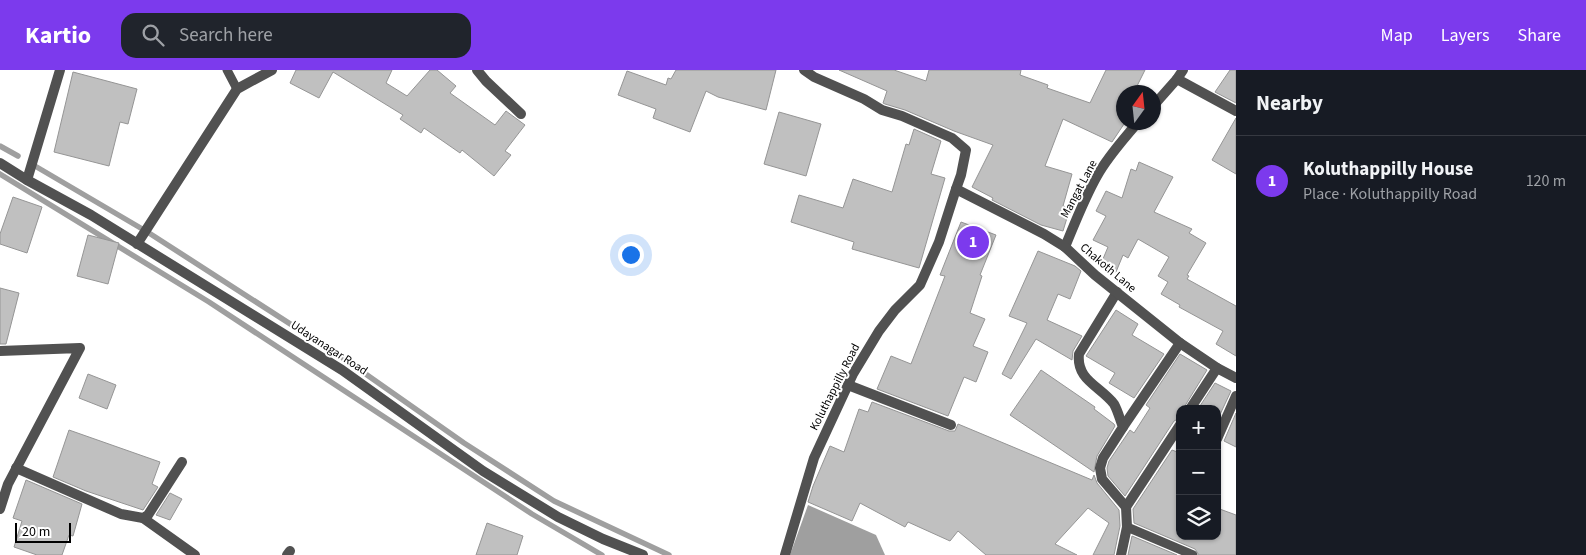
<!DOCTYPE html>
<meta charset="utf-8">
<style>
:root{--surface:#171b24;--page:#20242c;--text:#f1f3f6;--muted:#9ea1a6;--line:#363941;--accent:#7c3aed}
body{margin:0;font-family:"Source Sans 3",sans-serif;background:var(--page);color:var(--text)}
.controls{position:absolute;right:15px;bottom:15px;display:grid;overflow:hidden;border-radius:10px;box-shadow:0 1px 4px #0004}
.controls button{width:45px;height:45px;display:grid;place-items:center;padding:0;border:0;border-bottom:1px solid var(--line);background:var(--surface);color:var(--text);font:25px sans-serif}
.compass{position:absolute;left:1116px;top:15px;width:45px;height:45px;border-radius:50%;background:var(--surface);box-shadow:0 1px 4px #0004;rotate:15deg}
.scale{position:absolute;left:15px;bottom:12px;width:56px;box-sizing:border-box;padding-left:5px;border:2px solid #000;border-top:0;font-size:14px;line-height:18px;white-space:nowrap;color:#000;-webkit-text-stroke:4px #fff;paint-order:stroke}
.you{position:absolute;left:630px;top:184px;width:18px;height:18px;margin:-12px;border:4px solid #fff;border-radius:50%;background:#1a73e8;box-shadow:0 0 0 8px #1a73e833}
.badge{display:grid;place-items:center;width:32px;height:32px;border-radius:50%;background:var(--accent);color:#fff;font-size:16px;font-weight:700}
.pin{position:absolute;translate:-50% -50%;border:2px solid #fff;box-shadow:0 1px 5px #0006}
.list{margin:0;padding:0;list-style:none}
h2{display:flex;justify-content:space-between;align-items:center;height:65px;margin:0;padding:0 20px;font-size:21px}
h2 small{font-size:16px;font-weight:400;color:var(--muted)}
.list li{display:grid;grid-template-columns:32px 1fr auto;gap:15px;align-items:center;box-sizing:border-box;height:90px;padding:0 20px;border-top:1px solid var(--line)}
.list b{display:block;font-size:19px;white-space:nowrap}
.list p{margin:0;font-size:16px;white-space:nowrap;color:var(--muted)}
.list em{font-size:16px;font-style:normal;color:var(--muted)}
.icon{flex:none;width:28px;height:28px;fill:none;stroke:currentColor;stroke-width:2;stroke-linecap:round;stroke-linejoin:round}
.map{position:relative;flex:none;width:1236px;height:485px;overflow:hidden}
header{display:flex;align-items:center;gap:30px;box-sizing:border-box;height:70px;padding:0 25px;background:var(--accent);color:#fff}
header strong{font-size:24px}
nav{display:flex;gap:28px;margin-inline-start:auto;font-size:18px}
.search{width:350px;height:45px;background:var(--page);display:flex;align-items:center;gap:12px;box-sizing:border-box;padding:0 18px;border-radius:15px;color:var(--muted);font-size:19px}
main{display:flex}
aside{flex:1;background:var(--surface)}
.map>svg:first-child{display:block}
.water{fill:#9f9f9f}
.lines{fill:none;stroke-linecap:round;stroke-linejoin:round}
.stream{stroke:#9f9f9f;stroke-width:5.5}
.building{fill:#c0c0c0;stroke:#959595}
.service{stroke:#515151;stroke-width:9}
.minor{stroke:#515151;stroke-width:10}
.tertiary{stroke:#515151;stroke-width:10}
.labels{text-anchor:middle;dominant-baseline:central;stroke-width:4;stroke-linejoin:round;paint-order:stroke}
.street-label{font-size:12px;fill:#000;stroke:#fff}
</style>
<header>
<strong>Kartio</strong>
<div class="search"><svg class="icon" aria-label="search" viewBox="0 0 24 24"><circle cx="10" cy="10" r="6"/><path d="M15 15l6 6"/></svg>Search here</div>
<nav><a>Map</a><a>Layers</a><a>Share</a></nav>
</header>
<main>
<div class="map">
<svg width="1236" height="485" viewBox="0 0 1236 485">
<rect width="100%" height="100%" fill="#fff"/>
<!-- water -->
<path class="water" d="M808 435 876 465 885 485H790Z"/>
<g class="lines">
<!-- stream -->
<g class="stream">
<path d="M0 76 18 86"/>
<path d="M35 96 144 160"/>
<path d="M0 104 209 232 532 444 602 485"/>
<path d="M149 163 340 286 464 373 554 431 669 485"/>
</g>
</g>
<!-- building -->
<g class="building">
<path d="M296 0H392L386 13 407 26 430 0H437L456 16 450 23 495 55 506 41 525 55 505 81 511 85 494 106 462 80 460 83 424 58 421 63 400 49 403 45 333 2 319 28 290 13Z"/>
<path d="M676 0H776L766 40 718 27 706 21 690 62 653 48 656 39 618 25 627 1 666 15 668 8 671 9Z"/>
<path d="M839 0H894L926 11 929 0H1021L1020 5 1048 15 1047 18 1090 33 1106 0H1145L1134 22H1124V54L1112 72 1063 49 1045 96 1072 104 1063 136 1070 138 1063 161 1041 155 992 130 993 128 972 117 993 75 954 61 905 40 885 34 883 33 887 21Z"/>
<path d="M1230 0H1236V33L1215 22Z"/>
<path d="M73 2 137 19 128 54 120 52 109 96 54 82Z"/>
<path d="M779 42 821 54 806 106 764 94Z"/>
<path d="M1236 48V104L1212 90Z"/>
<path d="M914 59 941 71 931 104 945 108 919 198 852 179 854 172 791 152 799 125 843 138 853 109 892 122 906 74 909 75Z"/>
<path d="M1139 92 1173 107 1154 142 1192 159 1189 163 1206 173 1187 205 1189 206 1187 209 1236 236V286L1216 274 1223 261 1179 237 1180 235 1161 224 1168 212 1158 206 1169 187 1138 169 1128 188 1123 185 1116 202 1100 196 1108 177 1093 170 1106 146 1096 141 1106 121 1122 128 1131 99 1136 101Z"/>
<path d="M13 127 42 137 27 183 0 174V164Z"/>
<path d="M961 152 996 165 980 205 982 206 970 243 985 249 973 276 988 282 976 312 964 307 948 346 877 319 891 286 911 294 945 206 940 205Z"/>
<path d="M88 165 119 173 108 214 77 206Z"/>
<path d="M1038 181 1075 196 1081 201 1070 229 1058 224 1047 250 1082 266 1073 281 1072 290 1036 269 1011 309 1002 304 1027 253 1009 246Z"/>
<path d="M0 218 19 223 6 274H0Z"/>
<path d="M1116 240 1138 254 1132 265 1164 284 1134 328 1109 313 1115 303 1086 286Z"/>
<path d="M1180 284 1207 300 1183 339H1180V348L1174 351 1125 426 1108 406 1107 398 1109 391 1130 360 1134 363 1150 338 1146 335Z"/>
<path d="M1041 300 1095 337 1094 339 1114 354 1115 356 1097 386 1094 402 1010 345Z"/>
<path d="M88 304 116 315 107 339 79 328Z"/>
<path d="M1215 313 1231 321 1217 351V339H1198Z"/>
<path d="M872 332 949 361H955L958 354 1092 410 1094 405 1097 413 1119 440 1120 456 1114 485H1093L1109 453 1088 438 1055 474 1077 485H986L958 461 950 471 908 452 905 457 860 433 852 451 808 432 813 416 830 376 844 382 859 339 868 342Z"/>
<path d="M1236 343V377L1224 371Z"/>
<path d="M69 360 160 392 152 414 158 417 143 440 86 421 53 407Z"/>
<path d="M1172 380 1180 383V466H1217V438L1236 445V485H1199L1195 479 1134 453 1133 439Z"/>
<path d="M26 410 82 434 73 466 69 465 62 485H37L14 477 22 451 13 448Z"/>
<path d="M170 423 182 429 170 450 156 445Z"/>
<path d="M487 453 523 466 517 485H476Z"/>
<path d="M1132 466 1177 485H1128Z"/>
</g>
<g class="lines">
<!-- service -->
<g class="service">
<path d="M227 0 237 19"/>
<path d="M1127 457 1193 485"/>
</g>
<!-- minor -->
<g class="minor">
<path d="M477 0 486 11 521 44"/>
<path d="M804 0 814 7 864 29 882 40 902 46 952 68 966 80 961 105 956 119"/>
<path d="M1177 9 1236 41"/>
<path d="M1154 35 1177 9 1183 0"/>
<path d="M27 110 60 0"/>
<path d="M137 174 237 19 272 0"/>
<path d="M1065 177C1075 153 1084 129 1097 106 1108 86 1124 69 1138 52"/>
<path d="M1117 222 1079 284C1076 310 1100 316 1114 334 1118 341 1120 350 1123 357L1103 388 1100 398 1102 409 1126 437 1127 457 1121 485"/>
<path d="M0 281 80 278 8 414 0 439"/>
<path d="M848 315 951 355"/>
<path d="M1190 339 1217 298"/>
<path d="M1123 357 1180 273"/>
<path d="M1217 369 1236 326"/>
<path d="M16 398 121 444 143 448 148 445 182 392"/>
<path d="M1126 437 1180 355"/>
<path d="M143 448 195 485"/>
<path d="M287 485 290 481"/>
</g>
<!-- tertiary -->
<g class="tertiary">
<path d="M0 93 27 110 91 145 342 300 483 401 558 447 603 469 643 485"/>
<path d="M785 485 814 388 853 304 879 261 895 240 920 215 939 172 956 119 1044 164 1065 177 1095 205 1180 273 1217 298 1236 308"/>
</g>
</g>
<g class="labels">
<!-- street labels -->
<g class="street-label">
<text transform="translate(1079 119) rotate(-62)">Mangat Lane</text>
<text transform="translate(1108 198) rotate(40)">Chakoth Lane</text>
<text transform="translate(329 278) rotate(33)">Udayanagar Road</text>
<text transform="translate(835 317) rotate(-63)">Koluthappilly Road</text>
</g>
</g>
</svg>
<div class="controls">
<button>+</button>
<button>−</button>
<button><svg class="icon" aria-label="layers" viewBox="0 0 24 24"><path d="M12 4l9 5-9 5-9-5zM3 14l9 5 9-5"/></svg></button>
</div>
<svg class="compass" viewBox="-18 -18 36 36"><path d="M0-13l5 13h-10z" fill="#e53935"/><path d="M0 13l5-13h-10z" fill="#9ea1a6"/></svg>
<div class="scale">20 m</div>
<div class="you"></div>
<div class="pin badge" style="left:973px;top:172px">1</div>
</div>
<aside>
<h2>Nearby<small></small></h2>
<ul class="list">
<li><span class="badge">1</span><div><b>Koluthappilly House</b><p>Place · Koluthappilly Road</p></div><em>120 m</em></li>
</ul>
</aside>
</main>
